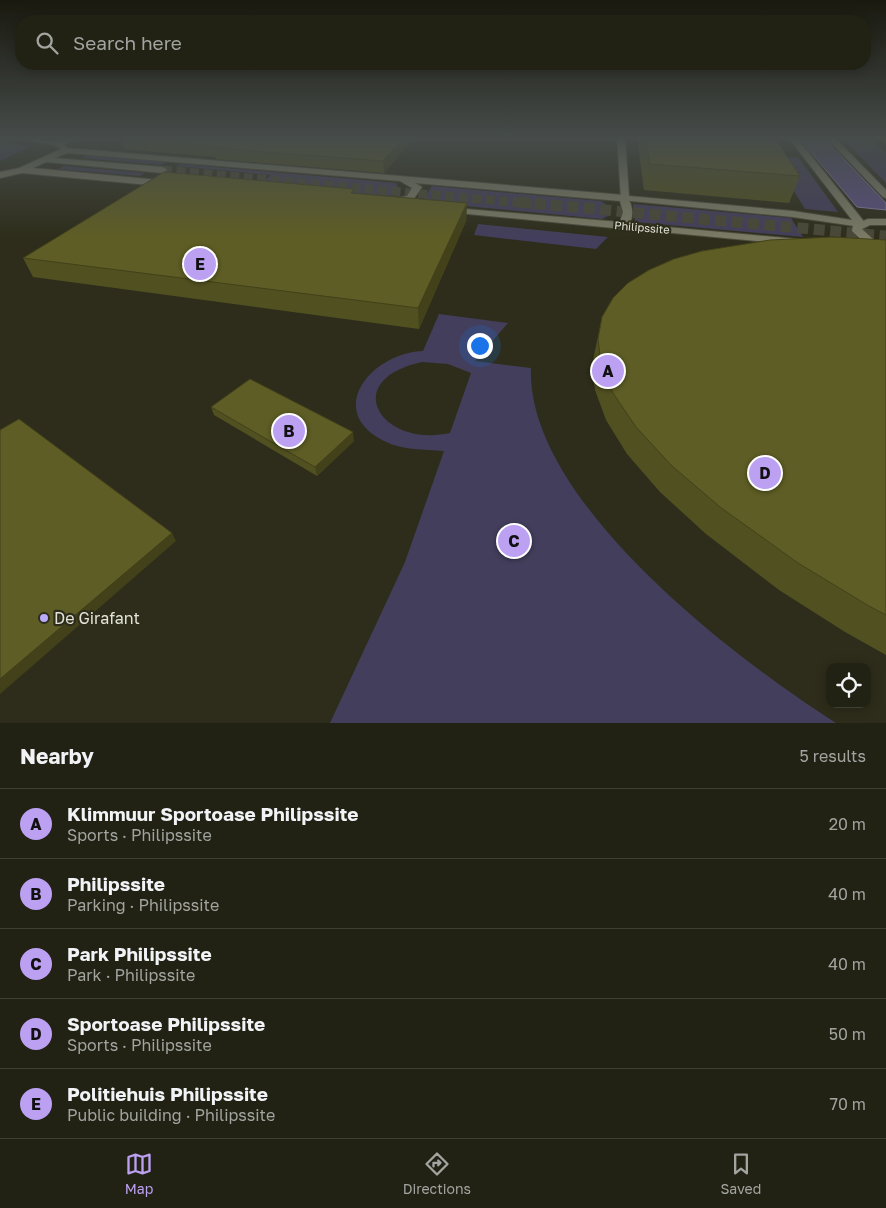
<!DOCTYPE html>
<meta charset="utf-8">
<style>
:root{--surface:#222214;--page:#2a2a1d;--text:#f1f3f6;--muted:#a2a4a0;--line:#3f3f34;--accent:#bca0f2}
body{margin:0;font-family:"Golos Text",sans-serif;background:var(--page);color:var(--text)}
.controls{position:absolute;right:15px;bottom:15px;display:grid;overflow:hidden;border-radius:10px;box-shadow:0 2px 12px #0003}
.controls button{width:45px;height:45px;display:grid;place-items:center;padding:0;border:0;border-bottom:1px solid var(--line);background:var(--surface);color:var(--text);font:25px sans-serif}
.you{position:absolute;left:479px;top:345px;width:18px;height:18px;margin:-12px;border:4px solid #fff;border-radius:50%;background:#1a73e8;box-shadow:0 0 0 8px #1a73e833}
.badge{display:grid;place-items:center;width:32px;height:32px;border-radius:50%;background:var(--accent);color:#111;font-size:16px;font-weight:700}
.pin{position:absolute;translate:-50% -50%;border:2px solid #fff;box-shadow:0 1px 5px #0006}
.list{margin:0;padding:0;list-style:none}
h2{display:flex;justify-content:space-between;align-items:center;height:65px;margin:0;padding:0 20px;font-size:21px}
h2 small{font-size:16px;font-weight:400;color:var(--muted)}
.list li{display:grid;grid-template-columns:32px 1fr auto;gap:15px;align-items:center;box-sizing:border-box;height:70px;padding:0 20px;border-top:1px solid var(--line)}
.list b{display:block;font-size:19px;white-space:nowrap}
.list p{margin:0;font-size:16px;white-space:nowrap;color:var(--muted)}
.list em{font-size:16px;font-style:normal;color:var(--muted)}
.icon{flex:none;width:28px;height:28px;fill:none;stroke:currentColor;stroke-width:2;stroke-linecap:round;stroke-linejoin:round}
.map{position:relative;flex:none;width:886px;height:723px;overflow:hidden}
.search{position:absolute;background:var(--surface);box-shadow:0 2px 12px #0003;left:15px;right:15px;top:15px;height:55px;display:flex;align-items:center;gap:12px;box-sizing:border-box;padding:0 18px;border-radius:20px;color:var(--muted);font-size:19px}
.sheet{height:415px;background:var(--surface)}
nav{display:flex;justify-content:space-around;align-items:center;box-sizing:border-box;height:70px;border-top:1px solid var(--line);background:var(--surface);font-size:14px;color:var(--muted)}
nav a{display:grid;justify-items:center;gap:2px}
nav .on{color:var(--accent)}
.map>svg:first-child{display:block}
.green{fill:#433e5b;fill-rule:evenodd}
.water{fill:#594f7f;stroke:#827b9a}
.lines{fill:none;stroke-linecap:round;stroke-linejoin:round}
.street-tunnel-far1{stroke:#494837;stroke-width:9;stroke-dasharray:9 4.5;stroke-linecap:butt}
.street-tunnel{stroke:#494837;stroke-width:11;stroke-dasharray:11 5.5;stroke-linecap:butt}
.lane-casing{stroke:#4b4b3c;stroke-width:2}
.street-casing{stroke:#4b4b3c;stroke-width:2}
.lane{fill:#7a7a65;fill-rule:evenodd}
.street{fill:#7a7a65;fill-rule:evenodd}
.wall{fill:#515020}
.shaded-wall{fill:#42411a}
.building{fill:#5e5d25;stroke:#42411a}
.poi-dot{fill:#b9abf7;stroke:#2e2d1b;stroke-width:2}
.labels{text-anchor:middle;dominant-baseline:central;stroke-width:4.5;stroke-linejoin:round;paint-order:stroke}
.far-street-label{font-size:11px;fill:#e3e3d8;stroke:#2e2d1b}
.near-poi-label{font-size:16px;fill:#e3e3d8;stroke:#2e2d1b;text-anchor:start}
</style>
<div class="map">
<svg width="886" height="723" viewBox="0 0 886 723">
<rect width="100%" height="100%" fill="#2e2d1b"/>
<!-- green -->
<g class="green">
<path d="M843 139 873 141 886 153V183Z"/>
<path d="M5 142 30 147 0 161V144Z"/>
<path d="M770 153 785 157 799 158 838 212 805 209Z"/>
<path d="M87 155 166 162 161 165 82 158Z"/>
<path d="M180 164 396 183 400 191 385 199 260 184 271 175 176 166Z"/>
<path d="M64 166 145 173 140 176 58 169Z"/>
<path d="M432 186 601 201 607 205 611 211 608 216 602 219 422 202Z"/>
<path d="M633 204 791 218 803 237 635 222Z"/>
<path d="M478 224 608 237 596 249 474 235Z"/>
<path d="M439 314 508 323 475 361 531 368C526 500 734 658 836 723H330L405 562 444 451C424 449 404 451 384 441 324 411 371 353 423 351ZM422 362 448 364 471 373 450 433C380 448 339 380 422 362Z"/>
</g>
<!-- water -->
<path class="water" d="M798 137H823L886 203V210L857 207Z"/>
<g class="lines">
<!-- street-tunnel-far1 -->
<path class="street-tunnel-far1" d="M163 170 532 204"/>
<!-- street-tunnel -->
<path class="street-tunnel" d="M518 202 886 236"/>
<defs>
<g id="lane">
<path d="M617 137H625L629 196 793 211 852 220 788 137H796L866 224 861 227 793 217 621 200Z"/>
<path d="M826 137H834L886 190V198L883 197Z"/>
<path d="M624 223 797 239 803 242 797 245 620 228 619 226Z"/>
</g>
<g id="street">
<path d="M14 137C28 136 48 143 59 141 66 140 71 137 79 137L64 145 68 148 624 195 627 196C633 206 634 215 629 226L624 229 447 212 442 209 443 207 620 222 623 212 620 201 415 183 422 187 413 200 391 205 386 202 388 200 407 196 412 188 400 181 67 153 55 158 163 167 167 170 163 173 46 162 33 168 170 181 175 184 170 187 22 173 0 178V172L19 168 61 149 57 146Z"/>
<path d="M868 219H886V225H870L862 229 874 240 886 244V251L866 244 852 231 853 225Z"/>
</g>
</defs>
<!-- lane casing -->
<use href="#lane" class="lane-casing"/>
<!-- street casing -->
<use href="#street" class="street-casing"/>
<!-- lane -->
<use href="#lane" class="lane"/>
<!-- street -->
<use href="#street" class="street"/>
</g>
<!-- wall -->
<g class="wall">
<path d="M124 137H414L384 173 216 159 215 157 124 149 120 138Z"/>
<path d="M637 137H774L800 176 789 203 644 190Z"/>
<path d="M877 137H886V144Z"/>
<path d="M355 193 467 203 466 221 419 329 33 277 23 258Z"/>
<path d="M886 240V655L845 632 779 590 706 534 660 492 627 454 606 420 595 390 592 365 602 317Z"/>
<path d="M211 407 354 441 317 476 214 415Z"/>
</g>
<!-- shaded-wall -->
<g class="shaded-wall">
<path d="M0 137H13L14 139 0 145Z"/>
<path d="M405 137H414L384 173 383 161Z"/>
<path d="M467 203 466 221 419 329 418 308Z"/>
<path d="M353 432 354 441 317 476 315 467Z"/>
<path d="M172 533 176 541 0 694V679Z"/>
</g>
<!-- building -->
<g class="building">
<path d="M124 137H405L383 161 213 148 215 146 120 138Z"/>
<path d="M645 137H774L800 176 650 164Z"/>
<path d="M164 172 354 189 351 193 467 203 418 308 23 258Z"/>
<path d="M832 237 886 240V615L869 606 798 563 720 507 671 465 636 427 613 393 601 364 598 339 602 317 613 298 628 283 649 270 674 259 702 251 770 240Z"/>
<path d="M250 379 353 432 315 467 211 407Z"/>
<path d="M19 419 172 533 0 679V430Z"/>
</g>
<!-- sky -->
<linearGradient id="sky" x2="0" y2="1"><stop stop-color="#19190f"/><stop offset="0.58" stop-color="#464c4a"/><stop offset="1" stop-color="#464c4a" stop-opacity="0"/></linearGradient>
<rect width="886" height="238" fill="url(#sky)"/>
<!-- markers -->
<circle class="poi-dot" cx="44" cy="618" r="5"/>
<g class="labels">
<!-- far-street labels -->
<g class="far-street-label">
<text transform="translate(642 227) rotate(5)">Philipssite</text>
</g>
<!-- near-poi labels -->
<g class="near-poi-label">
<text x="54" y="618">De Girafant</text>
</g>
</g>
</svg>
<div class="controls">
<button><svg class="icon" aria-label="locate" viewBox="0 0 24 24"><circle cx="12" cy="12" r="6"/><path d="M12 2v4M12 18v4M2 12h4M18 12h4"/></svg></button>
</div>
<div class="you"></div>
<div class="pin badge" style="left:608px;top:371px">A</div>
<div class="pin badge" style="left:289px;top:431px">B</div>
<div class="pin badge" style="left:514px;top:541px">C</div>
<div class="pin badge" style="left:765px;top:473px">D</div>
<div class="pin badge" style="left:200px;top:264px">E</div>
<div class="search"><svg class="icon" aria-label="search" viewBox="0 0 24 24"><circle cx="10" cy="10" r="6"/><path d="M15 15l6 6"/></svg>Search here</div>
</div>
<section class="sheet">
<h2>Nearby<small>5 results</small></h2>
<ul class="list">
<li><span class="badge">A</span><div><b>Klimmuur Sportoase Philipssite</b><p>Sports · Philipssite</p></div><em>20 m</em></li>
<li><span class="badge">B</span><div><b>Philipssite</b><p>Parking · Philipssite</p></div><em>40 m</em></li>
<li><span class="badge">C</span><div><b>Park Philipssite</b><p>Park · Philipssite</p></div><em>40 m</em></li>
<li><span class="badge">D</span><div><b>Sportoase Philipssite</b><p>Sports · Philipssite</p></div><em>50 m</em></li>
<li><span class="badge">E</span><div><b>Politiehuis Philipssite</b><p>Public building · Philipssite</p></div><em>70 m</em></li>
</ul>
</section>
<nav>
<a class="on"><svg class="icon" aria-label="map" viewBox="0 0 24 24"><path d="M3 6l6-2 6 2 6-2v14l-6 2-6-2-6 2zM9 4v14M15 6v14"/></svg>Map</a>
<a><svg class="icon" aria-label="directions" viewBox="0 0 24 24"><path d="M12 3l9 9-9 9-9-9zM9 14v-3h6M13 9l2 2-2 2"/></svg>Directions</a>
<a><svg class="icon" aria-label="saved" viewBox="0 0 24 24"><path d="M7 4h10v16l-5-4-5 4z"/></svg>Saved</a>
</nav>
